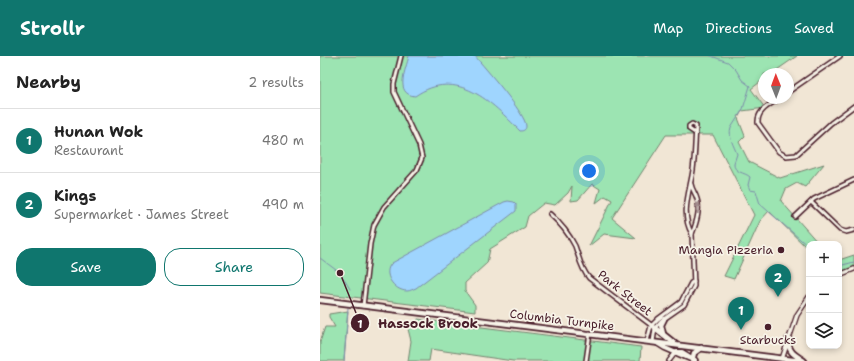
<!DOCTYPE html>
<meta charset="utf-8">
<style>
:root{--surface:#fff;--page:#f6f6f6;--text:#222;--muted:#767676;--line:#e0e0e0;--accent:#0f766e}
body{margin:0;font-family:"Shantell Sans",sans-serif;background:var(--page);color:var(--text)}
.controls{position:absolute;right:12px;bottom:12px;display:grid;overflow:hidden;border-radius:8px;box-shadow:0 2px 6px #0003}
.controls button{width:36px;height:36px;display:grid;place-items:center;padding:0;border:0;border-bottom:1px solid var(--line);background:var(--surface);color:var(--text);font:20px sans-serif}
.compass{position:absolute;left:438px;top:12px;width:36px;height:36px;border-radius:50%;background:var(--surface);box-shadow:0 2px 6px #0003;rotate:359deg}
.you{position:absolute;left:269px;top:115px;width:14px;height:14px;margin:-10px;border:3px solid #fff;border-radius:50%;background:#1a73e8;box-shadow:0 0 0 6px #1a73e833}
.badge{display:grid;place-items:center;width:26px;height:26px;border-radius:50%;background:var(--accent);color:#fff;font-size:13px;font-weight:700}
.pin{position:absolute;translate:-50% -33px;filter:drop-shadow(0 1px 2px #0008)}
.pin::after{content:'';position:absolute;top:21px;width:14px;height:12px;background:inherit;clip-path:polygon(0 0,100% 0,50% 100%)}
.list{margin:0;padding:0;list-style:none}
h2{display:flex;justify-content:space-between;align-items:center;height:52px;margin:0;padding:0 16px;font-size:17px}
h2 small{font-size:13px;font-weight:400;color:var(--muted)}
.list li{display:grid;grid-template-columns:26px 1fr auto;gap:12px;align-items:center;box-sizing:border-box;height:64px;padding:0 16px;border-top:1px solid var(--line)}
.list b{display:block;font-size:15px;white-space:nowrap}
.list p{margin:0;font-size:13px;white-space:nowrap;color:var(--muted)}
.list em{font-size:13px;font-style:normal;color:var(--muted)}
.actions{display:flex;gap:8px;padding:12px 16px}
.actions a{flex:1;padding:9px 0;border:1px solid var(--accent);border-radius:16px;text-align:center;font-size:14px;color:var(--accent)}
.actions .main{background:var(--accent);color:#fff}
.icon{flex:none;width:22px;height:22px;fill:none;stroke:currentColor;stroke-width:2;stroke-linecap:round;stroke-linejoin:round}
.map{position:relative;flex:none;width:534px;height:305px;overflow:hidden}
header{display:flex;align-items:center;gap:24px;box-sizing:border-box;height:56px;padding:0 20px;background:var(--accent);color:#fff}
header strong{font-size:19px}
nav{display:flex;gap:22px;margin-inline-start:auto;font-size:14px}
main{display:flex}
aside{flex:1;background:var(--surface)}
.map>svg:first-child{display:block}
.green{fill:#9ce4b2;stroke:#73826e}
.water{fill:#9fd5fe;stroke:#7d8caa}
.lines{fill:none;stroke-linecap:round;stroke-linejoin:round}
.stream{stroke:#7d8caa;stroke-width:1}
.minor-casing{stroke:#4a1f2b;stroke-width:6}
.tertiary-casing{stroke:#4a1f2b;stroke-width:6}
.secondary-casing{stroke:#4a1f2b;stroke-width:7}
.primary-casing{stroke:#4a1f2b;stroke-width:8}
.minor{stroke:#f7f3e8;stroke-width:3}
.tertiary{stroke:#f7f3e8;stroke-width:3.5}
.secondary{stroke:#f7f3e8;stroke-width:4}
.primary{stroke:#f7f3e8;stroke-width:4.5}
.oneway{fill:#a0898a}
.poi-dot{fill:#4a1f2b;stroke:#f7f3e8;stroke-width:1.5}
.labels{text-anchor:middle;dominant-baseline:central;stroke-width:3.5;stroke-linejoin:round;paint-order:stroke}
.poi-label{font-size:12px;fill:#4a1f2b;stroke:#f7f3e8;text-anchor:end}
.street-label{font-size:12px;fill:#4a1f2b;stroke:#f7f3e8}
.leader{fill:none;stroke:#4a1f2b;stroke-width:1.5}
.callout-dot{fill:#4a1f2b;stroke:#f7f3e8;stroke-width:1.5}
.mark-label{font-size:12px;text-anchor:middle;font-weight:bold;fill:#fff}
.callout-label{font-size:13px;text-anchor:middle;font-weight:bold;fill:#4a1f2b;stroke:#f7f3e8;stroke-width:3.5;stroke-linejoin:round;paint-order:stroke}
</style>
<header>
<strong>Strollr</strong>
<nav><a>Map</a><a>Directions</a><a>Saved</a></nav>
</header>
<main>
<aside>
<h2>Nearby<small>2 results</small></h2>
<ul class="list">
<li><span class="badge">1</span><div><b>Hunan Wok</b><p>Restaurant</p></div><em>480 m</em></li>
<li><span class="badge">2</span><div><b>Kings</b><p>Supermarket · James Street</p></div><em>490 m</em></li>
</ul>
<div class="actions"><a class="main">Save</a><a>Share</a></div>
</aside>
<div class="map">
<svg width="534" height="305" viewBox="0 0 534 305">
<rect width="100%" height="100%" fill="#f1e6d5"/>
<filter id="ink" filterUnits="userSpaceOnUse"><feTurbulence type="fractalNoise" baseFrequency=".025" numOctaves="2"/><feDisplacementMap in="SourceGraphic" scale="8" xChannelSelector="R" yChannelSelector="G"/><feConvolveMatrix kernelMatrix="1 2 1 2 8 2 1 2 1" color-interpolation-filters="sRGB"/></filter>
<g filter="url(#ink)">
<!-- green -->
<g class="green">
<path d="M0 0H477L451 18H444V23L431 33 445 52 422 55 418 62 425 80 419 86 429 106 460 122 504 108 485 131 477 127 466 133 461 145 499 188H489V194L449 155 440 165 414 223 404 220 434 159 393 79H346L292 162 316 182 284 178 269 190 292 144 285 140 276 147 280 133 272 128 258 144 251 145 252 130 248 137 235 149 224 147 208 160 205 171 170 193 167 207 145 227V235L155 249V256L0 237Z"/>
<path d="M534 199V215L527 217 519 214V204Z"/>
<path d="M28 255 24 305H0V286L5 271H15L9 261V258Z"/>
<path d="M98 263 321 291 320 305H193L111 293 109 305H88L91 285 88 273Z"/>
</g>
<!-- water -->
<g class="water">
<path d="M89 0H155C164 11 206 58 206 70 206 74 203 75 200 75 172 46 137 11 95 40 74 38 86 13 89 0Z"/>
<path d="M188 145 194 146 196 148V155L96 232C93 233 90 235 87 235 74 235 61 217 72 207L184 146Z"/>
</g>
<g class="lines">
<!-- stream -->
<g class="stream">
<path d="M391 0 408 6 416 14 422 24 430 30 423 53 411 72C408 81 414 90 417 98 416 101 415 104 414 107 413 117 425 116 430 121L428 129 430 134 436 135 440 148 489 191"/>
<path d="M0 202 20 217 30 233"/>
<path d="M519 210 534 206"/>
<path d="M24 305 28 252"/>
</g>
<defs>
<g id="minor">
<path d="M468 36 520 0"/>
<path d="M460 42C450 49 437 54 438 67L459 96 466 100 476 99 511 67 534 50"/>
<path d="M371 128C372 134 376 138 377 143 381 154 376 168 372 178"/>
<path d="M491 146 520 174 526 176 534 174"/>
<path d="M230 158C240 167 249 178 255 190 259 201 261 213 269 222L335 272"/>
<path d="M475 161 494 143 534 124"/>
<path d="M43 250 50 188 54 169 64 151 97 114 102 102 99 89 74 36V28L81 0"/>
<path d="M327 285 331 270 338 263 361 246 371 227 374 225"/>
<path d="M333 286 335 272 341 265 364 249 374 230 372 178C360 158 370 135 373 114 375 99 375 85 376 70L372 68 369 70V73L375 77"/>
<path d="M266 305 270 277"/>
<path d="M349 305 356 296"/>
</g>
<g id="tertiary">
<path d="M519 219 534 213"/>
<path d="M462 303 477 259 489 241"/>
</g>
<g id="secondary">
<path d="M337 287 345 292 375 305"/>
<path d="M357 296H362L375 304"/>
</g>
<g id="primary">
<path d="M0 244 481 305"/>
<path d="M335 272 354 287"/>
<path d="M343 278 341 269 344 263"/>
<path d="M468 284C468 296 475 299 484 305"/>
<path d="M373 301 374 297 381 292"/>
</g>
</defs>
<!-- minor casing -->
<use href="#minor" class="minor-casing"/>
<!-- tertiary casing -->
<use href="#tertiary" class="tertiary-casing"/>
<!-- secondary casing -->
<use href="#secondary" class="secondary-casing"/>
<!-- primary casing -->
<use href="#primary" class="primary-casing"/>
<!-- minor -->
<use href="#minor" class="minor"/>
<!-- tertiary -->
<use href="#tertiary" class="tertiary"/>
<!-- secondary -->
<use href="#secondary" class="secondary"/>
<!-- primary -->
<use href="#primary" class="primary"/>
</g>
<!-- one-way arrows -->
<defs><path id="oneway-solid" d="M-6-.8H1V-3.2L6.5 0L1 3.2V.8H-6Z"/></defs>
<use class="oneway" href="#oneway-solid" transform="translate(378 152) rotate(-88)"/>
</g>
<!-- markers -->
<g class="poi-dot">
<circle cx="461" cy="194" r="4"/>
<circle cx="448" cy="271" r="4"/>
</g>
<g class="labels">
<!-- poi labels -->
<g class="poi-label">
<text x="453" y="194">Mangia Pizzeria</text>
<text x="448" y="284" text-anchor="middle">Starbucks</text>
</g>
<!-- street labels -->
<g class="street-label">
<text transform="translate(305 237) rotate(38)">Park Street</text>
<text transform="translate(242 264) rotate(7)">Columbia Turnpike</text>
</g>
</g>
<!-- callouts -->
<path class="leader" d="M20 217L40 267"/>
<g class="callout-dot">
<circle cx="20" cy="217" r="4"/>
<circle cx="40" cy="267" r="10"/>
</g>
<g class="mark-label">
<text x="40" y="272">1</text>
</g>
<g class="callout-label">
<text x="108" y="272">Hassock Brook</text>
</g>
</svg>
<div class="controls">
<button>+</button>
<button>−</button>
<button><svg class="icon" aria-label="layers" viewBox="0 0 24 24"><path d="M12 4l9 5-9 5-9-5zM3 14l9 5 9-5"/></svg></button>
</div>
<svg class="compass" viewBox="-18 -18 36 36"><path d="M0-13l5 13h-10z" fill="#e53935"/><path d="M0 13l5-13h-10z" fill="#767676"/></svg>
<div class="you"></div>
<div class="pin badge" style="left:421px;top:274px">1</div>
<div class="pin badge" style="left:458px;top:241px">2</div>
</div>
</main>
